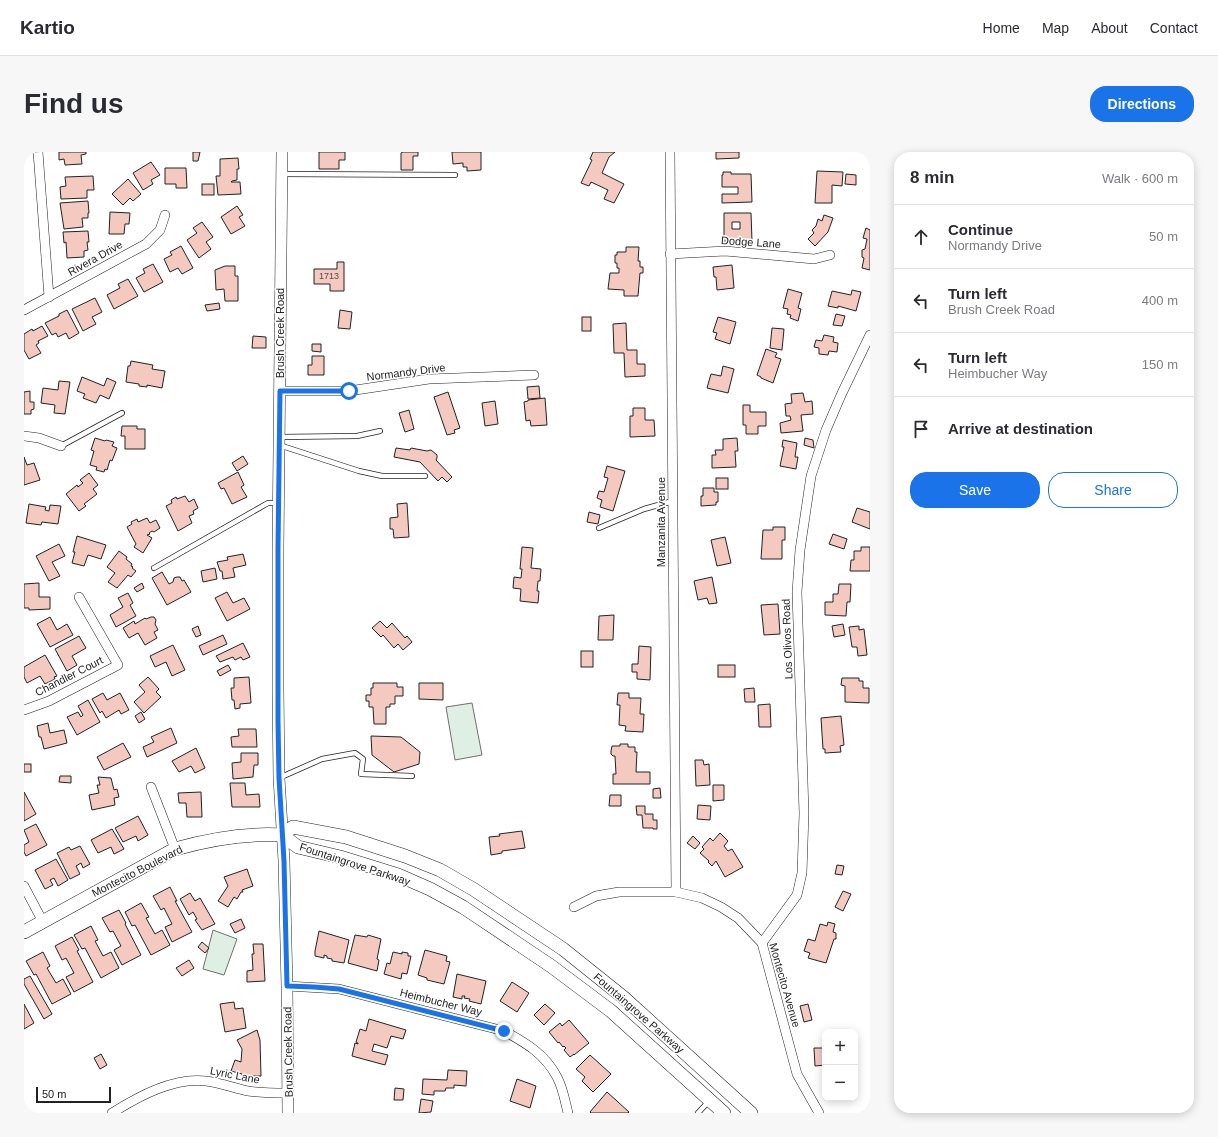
<!DOCTYPE html>
<meta charset="utf-8">
<style>
:root{--surface:#fff;--page:#f7f7f7;--text:#2b2b33;--muted:#7c7c81;--line:#e1e1e2;--accent:#1a73e8}
body{margin:0;font-family:Arial,sans-serif;background:var(--page);color:var(--text)}
.controls{position:absolute;right:12px;bottom:12px;display:grid;overflow:hidden;border-radius:8px;box-shadow:0 2px 10px #0003}
.controls button{width:36px;height:36px;display:grid;place-items:center;padding:0;border:0;border-bottom:1px solid var(--line);background:var(--surface);color:var(--text);font:20px sans-serif}
.scale{position:absolute;left:12px;bottom:10px;width:75px;box-sizing:border-box;padding-left:4px;border:2px solid #222;border-top:0;font-size:11px;line-height:14px;white-space:nowrap;color:#222;-webkit-text-stroke:3px #fff;paint-order:stroke}
.stop{position:absolute;width:12px;height:12px;margin:-9px;border:3px solid #1a73e8;border-radius:50%;background:#fff}
.stop.end{background:#1a73e8;border-color:#fff;box-shadow:0 1px 4px #0008}
.list{margin:0;padding:0;list-style:none}
h2{display:flex;justify-content:space-between;align-items:center;height:52px;margin:0;padding:0 16px;font-size:17px}
h2 small{font-size:13px;font-weight:400;color:var(--muted)}
.list li{display:grid;grid-template-columns:26px 1fr auto;gap:12px;align-items:center;box-sizing:border-box;height:64px;padding:0 16px;border-top:1px solid var(--line)}
.list b{display:block;font-size:15px;white-space:nowrap}
.list p{margin:0;font-size:13px;white-space:nowrap;color:var(--muted)}
.list em{font-size:13px;font-style:normal;color:var(--muted)}
.actions{display:flex;gap:8px;padding:12px 16px}
.actions a{flex:1;padding:9px 0;border:1px solid var(--accent);border-radius:16px;text-align:center;font-size:14px;color:var(--accent)}
.actions .main{background:var(--accent);color:#fff}
.icon{flex:none;width:22px;height:22px;fill:none;stroke:currentColor;stroke-width:2;stroke-linecap:round;stroke-linejoin:round}
.map{position:relative;flex:none;width:846px;height:961px;overflow:hidden;border-radius:16px}
header{display:flex;align-items:center;gap:24px;box-sizing:border-box;height:56px;padding:0 20px;background:var(--surface);border-bottom:1px solid var(--line)}
header strong{font-size:19px}
nav{display:flex;gap:22px;margin-inline-start:auto;font-size:14px}
.intro{display:flex;align-items:center;justify-content:space-between;box-sizing:border-box;height:96px;padding:0 24px}
h1{margin:0;font-size:28px}
.button{padding:10px 18px;border-radius:16px;background:var(--accent);color:#fff;font-size:14px;font-weight:700}
main{display:flex;gap:24px;padding:0 24px}
aside{flex:1;background:var(--surface);border-radius:16px;box-shadow:0 2px 10px #0003}
.map>svg:first-child{display:block}
.green{fill:#e0efe3;stroke:#6f6f6f}
.building{fill:#f3c9c0;stroke:#222;fill-rule:evenodd}
.lines{fill:none;stroke-linecap:round;stroke-linejoin:round}
.service-casing{stroke:#222;stroke-width:6}
.minor-casing{stroke:#222;stroke-width:10}
.tertiary-casing{stroke:#222;stroke-width:12}
.secondary-casing{stroke:#222;stroke-width:14}
.service{stroke:#fff;stroke-width:4.5}
.minor{stroke:#fff;stroke-width:9}
.tertiary{stroke:#fff;stroke-width:11}
.secondary{stroke:#fff;stroke-width:13}
.route{stroke:#1a73e8;stroke-width:5}
.labels{text-anchor:middle;dominant-baseline:central;stroke-width:3;stroke-linejoin:round;paint-order:stroke}
.number-label{font-size:9px;fill:#564c4a}
.street-label{font-size:11px;fill:#222;stroke:#fff}
</style>
<header>
<strong>Kartio</strong>
<nav><a>Home</a><a>Map</a><a>About</a><a>Contact</a></nav>
</header>
<div class="intro"><h1>Find us</h1><a class="button">Directions</a></div>
<main>
<div class="map">
<svg width="846" height="961" viewBox="0 0 846 961">
<rect width="100%" height="100%" fill="#fff"/>
<!-- green -->
<g class="green">
<path d="M448 551 458 603 431 608 422 555Z"/>
<path d="M189 778 213 787 200 823 179 817Z"/>
</g>
<!-- building -->
<g class="building">
<path d="M35 0H62V2L57 3 58 12 41 13 40 7 35 8Z"/>
<path d="M169 0H176L174 9H169Z"/>
<path d="M295 0H321V8H315V17H295Z"/>
<path d="M379 0H394V4H389V18H377V1Z"/>
<path d="M428 0H457V18L443 19V15H439V11L429 12Z"/>
<path d="M569 0H591L585 5 578 21 600 32 590 51 580 47 584 38 567 30 565 34 557 31 568 8 566 7Z"/>
<path d="M692 0H715V6L692 7Z"/>
<path d="M214 6 215 17H213V28L208 29 207 30H216L217 42 194 43 192 24H196V7Z"/>
<path d="M127 10 136 23 127 28 129 32 119 38 109 21Z"/>
<path d="M141 16H162L163 36H152V32H141Z"/>
<path d="M793 19 819 20 818 34 808 33V51H791Z"/>
<path d="M699 20H707V22H727L728 50 698 51V42H714V35H698V23H699Z"/>
<path d="M822 22 832 23V33L821 32Z"/>
<path d="M69 24 70 38H63V46L37 47 36 35 42 34 41 25Z"/>
<path d="M104 27 117 42 109 49 106 46 99 53 88 42Z"/>
<rect x="178" y="32" width="12" height="11"/>
<path d="M64 49 65 61H64V66H58L59 75 40 77 36 51Z"/>
<path d="M213 54 219 63 215 65 221 74 207 82 197 65Z"/>
<path d="M86 60 106 61 105 72H101L100 82H85Z"/>
<path d="M700 61H727L728 89H700ZM708 70H716V77H708Z"/>
<path d="M800 63 809 66 804 80 791 94 784 87 790 81 788 78 792 74 794 67 798 69Z"/>
<path d="M178 70 189 85 182 90 187 97 175 106 163 88 173 81 169 76Z"/>
<path d="M842 76 846 78V118L838 116 840 106 838 105V98L841 97 843 87 839 86Z"/>
<path d="M64 79 65 90H63L64 98 60 99V105L43 106 42 90 40 91 39 80Z"/>
<path d="M157 94 169 116 158 122 154 116 146 120 140 107 148 103 146 100Z"/>
<path d="M602 95H615L614 109H616V115H619V121H616L614 144H600V138L584 137 586 121H595V116H593V111H591V103H593V100H602Z"/>
<path d="M313 110H320V139H306V132H290V117H313Z"/>
<path d="M129 112 139 130 120 140 112 126 121 121 119 117Z"/>
<path d="M708 113 710 136 693 138 692 125H690L689 115Z"/>
<path d="M201 114H211V124H214V149H201L200 137 192 138 191 118Z"/>
<path d="M104 127 114 144 90 157 83 143 96 136 94 132Z"/>
<path d="M764 137 778 141 774 156 777 157 774 169 766 166 767 163 763 162 764 157 759 156Z"/>
<path d="M828 138 837 140 832 159 814 154V156L804 154 808 139 827 143Z"/>
<path d="M71 146 78 160 68 165 72 172 59 179 48 157Z"/>
<path d="M195 151 196 157 183 159 181 153Z"/>
<path d="M43 158 55 181 45 187 42 181 34 185 32 181 28 183 21 171 35 164V162Z"/>
<path d="M316 158 328 160 326 177 314 176Z"/>
<path d="M812 162 821 164 818 174 809 173Z"/>
<rect x="558" y="165" width="9" height="14"/>
<path d="M694 165 712 170 706 192 691 187 693 181 689 180Z"/>
<path d="M602 171 603 198H613V212H621V224L601 225 600 201H590L589 172Z"/>
<path d="M18 174 24 184 14 189 15 191 12 193 17 201 5 207 0 198V182L8 177 9 179Z"/>
<path d="M748 176 760 177 758 198 746 196Z"/>
<path d="M800 183 810 185 809 190 814 191 813 200 805 199 804 203 795 202V196L790 195 792 188 798 189Z"/>
<path d="M229 184 242 185V196H228Z"/>
<path d="M288 192H297V200L288 199Z"/>
<path d="M742 197 753 201 751 205 757 207 749 231 737 226V225L733 223Z"/>
<path d="M288 204H300V223H284V213H288Z"/>
<path d="M107 209 129 213 128 217 141 219 138 236 123 233V235L115 234V232L102 230 104 214H106Z"/>
<path d="M699 214 710 217 704 241 683 236 687 222 697 224Z"/>
<path d="M58 225 80 234 83 226 92 230 85 247 76 243 72 251 59 246 61 242 53 239Z"/>
<path d="M35 229 46 230 41 262 30 261 31 253 17 251 19 236 34 238Z"/>
<path d="M515 234 516 246 504 247 503 235Z"/>
<path d="M6 239V250H10V257L7 258V262H0V240Z"/>
<path d="M424 240 436 276 430 278 431 281 423 283 410 245Z"/>
<path d="M779 241 781 250 788 249 789 262 777 263 779 279 757 281 756 271 767 268 766 264H762L761 252 768 251 767 242Z"/>
<path d="M521 246 523 273 507 274 506 268 502 269 500 250 504 249V248Z"/>
<path d="M471 249 474 272 461 274 458 251Z"/>
<path d="M719 253H726V260H742V274H734V282H722V273H719Z"/>
<path d="M609 256H621V268H630L631 284 606 285V264H609Z"/>
<path d="M385 258 390 277 381 280 375 261Z"/>
<path d="M98 274H113V277H121V297H101V284H97Z"/>
<path d="M71 286 81 289 82 288 90 290 88 294 93 296 88 309 86 308 83 318 81 317 80 320 72 318 73 315 66 313 70 299 67 298Z"/>
<path d="M713 286 714 299H711L712 315 688 316V303H692L691 298H699V287Z"/>
<path d="M781 286 789 288 790 296 780 293Z"/>
<path d="M759 288 773 291 771 305H774L772 317 756 314 760 295H758Z"/>
<path d="M372 296 386 298 387 296 403 299 407 298 413 303V306L412 308 428 325 423 330 418 325 414 329 396 310 370 305Z"/>
<path d="M219 304 224 312 213 319 208 311Z"/>
<path d="M0 305 3 313 10 311 16 328 0 333Z"/>
<path d="M583 314 601 319 589 359 576 355 578 348 573 346 575 339 580 340 584 326 580 325Z"/>
<path d="M214 320 220 333 217 335 223 345 208 352 200 336 197 337 194 331Z"/>
<path d="M65 321 74 333 69 337 73 342 60 352 62 354 55 359 42 342 53 333 54 335 59 331 56 328Z"/>
<rect x="692" y="326" width="12" height="11"/>
<path d="M679 336H690V340H694V350H692V353L677 354V344H679Z"/>
<path d="M161 344 165 350 170 347 174 356 169 359 170 362 165 364 168 371 154 379 142 354 148 351 147 348 152 345 153 347Z"/>
<path d="M383 351 385 385 370 386 369 377H366V366L374 365 373 352Z"/>
<path d="M5 352 22 355 21 358 25 359 26 353 37 354 34 372 18 370 17 373 2 371Z"/>
<path d="M833 356 846 360V377L828 370Z"/>
<path d="M565 360 576 363 574 372 563 370Z"/>
<path d="M123 366 126 371 132 368 136 376 130 380 128 379 125 381 126 382 123 383 128 386 119 401 110 395 112 392 103 375 108 372 107 370 113 367 114 370Z"/>
<path d="M749 375H761V388H758V407H737L739 378H749Z"/>
<path d="M809 382 823 387 820 397 805 392Z"/>
<path d="M53 384 82 393 77 407 64 403 60 414 48 411 51 400H49Z"/>
<path d="M701 385 707 411 693 414 687 388Z"/>
<path d="M35 392 41 404 28 410 36 424 25 429 12 404Z"/>
<path d="M498 395 509 396 507 416 517 417 516 429H514L513 439H515L514 451 496 449 497 437 489 436 490 425 497 426 498 417H496Z"/>
<path d="M837 395H846V419H826L827 408H830V399H837Z"/>
<path d="M95 399 103 405 102 407 108 412 107 414 109 415 108 416 112 419 107 425 104 423 93 436 84 430 91 421 83 415Z"/>
<path d="M219 402 222 413 209 416 211 425 199 427 198 419H196L193 410 204 408 203 405Z"/>
<path d="M191 416 193 427 179 430 177 419Z"/>
<path d="M138 420 145 432 149 430 150 426 153 425H156L158 429 160 428 167 440 143 453 128 426Z"/>
<path d="M688 425 693 451 685 452 683 446 674 448 670 429Z"/>
<path d="M15 431V445H26V457L5 458V456H0V432Z"/>
<path d="M118 431 120 436 113 440 110 436Z"/>
<path d="M815 432H827L826 450H823L822 464 801 463V450H809V442H814Z"/>
<path d="M203 440 209 451 220 446 226 457 203 469 191 446Z"/>
<path d="M104 441 109 451 106 453 112 464 92 475 86 463 99 455 94 446Z"/>
<path d="M754 452 756 482 740 483 737 453Z"/>
<path d="M590 463 589 488H574L575 464Z"/>
<path d="M26 465 33 478 43 472 49 483 26 495 13 472Z"/>
<path d="M127 465H130L132 468 131 472 134 478 130 480 133 486 121 493 114 481 105 486 99 476 110 469 111 472 121 466 122 467Z"/>
<path d="M356 469 363 476 368 471 381 486 383 484 388 490 379 498 374 492 370 496 359 483 357 485 348 476Z"/>
<path d="M819 472 821 483 810 485 808 474Z"/>
<path d="M174 474 177 483 172 485 168 477Z"/>
<path d="M835 474V478L840 477 843 503 834 504 833 495H828L825 475Z"/>
<path d="M199 483 203 492 179 503 175 494Z"/>
<path d="M55 484 62 496 48 504 53 513 43 519 31 497Z"/>
<path d="M219 491 226 505 219 508 217 505 211 508 209 505 196 510 192 504Z"/>
<path d="M149 493 161 518 148 524 142 510 131 515 126 504Z"/>
<path d="M615 494 627 495 626 528 613 527V520H608V512H614Z"/>
<rect x="557" y="499" width="12" height="16"/>
<path d="M21 503 33 524 30 525 31 527 21 532 16 524 3 531 0 525V515Z"/>
<path d="M204 513 207 518 196 524 193 519Z"/>
<rect x="694" y="513" width="17" height="12"/>
<path d="M124 525 135 537 132 540 137 545 120 561 110 550 121 540 115 533Z"/>
<path d="M225 525 227 551 216 552V556L211 557 210 548H208L207 536H210V526Z"/>
<path d="M818 526H835V529H839V536H845V551L821 550V534L817 533Z"/>
<path d="M349 531H373V535H379V544H371V552H366V555H362V572H350L349 555H345V549H342V543H347V536H349Z"/>
<path d="M395 531H419V548L395 547Z"/>
<path d="M730 536 731 550H721L720 537Z"/>
<path d="M79 541 83 548 96 541 105 558 97 562 95 558 82 566 78 559 76 561 68 547Z"/>
<path d="M594 541H605V546H617L616 562H620L619 580 601 579 602 574 595 573 596 553H593Z"/>
<path d="M64 548 76 570 53 583 43 565 54 560 57 565 59 563 54 554Z"/>
<path d="M746 552 747 575H735L734 553Z"/>
<path d="M117 560 121 567 115 571 111 564Z"/>
<path d="M817 564 820 593 816 594 817 600 801 601V597H799L797 566Z"/>
<path d="M24 571 26 581 40 578 43 591 20 597 17 585H15L13 574Z"/>
<path d="M147 576 153 591 123 605 119 595 130 590 127 585Z"/>
<path d="M214 577H232L233 595H208L207 585 215 584Z"/>
<path d="M347 584 377 585 396 600 395 612 370 620 348 603Z"/>
<path d="M99 591 107 605 80 618 73 605Z"/>
<path d="M596 592H604V595H611V600H613L612 620H626V632H589V622H592L591 604H589L587 602V599L588 594H596Z"/>
<path d="M172 596 181 616 171 621 167 614 155 620 148 609Z"/>
<path d="M217 601H234V613H230L229 625 209 627 208 611 217 610Z"/>
<path d="M671 608H679L680 613 685 612 686 633 672 634Z"/>
<rect x="0" y="612" width="7" height="8"/>
<path d="M36 624H47V631L35 630Z"/>
<path d="M74 625 87 626 90 638 93 637 95 645 90 646 91 653 68 658 65 643 75 641 73 633H76Z"/>
<path d="M206 631H221L222 643 235 642 236 655H208Z"/>
<path d="M689 633H700V648L689 649Z"/>
<path d="M636 636 637 646H629V637Z"/>
<path d="M0 640 12 662 0 669Z"/>
<path d="M177 640 178 665H163L162 651H155L154 641Z"/>
<path d="M586 643H597V654H585Z"/>
<path d="M674 653 687 654 686 668 673 667Z"/>
<path d="M612 654H621V662H629V668H633V677H629V676H619L618 663H613Z"/>
<path d="M114 664 124 683 114 689 112 684 99 690 91 676Z"/>
<path d="M12 672 23 693 2 704 0 700V693L5 690 0 678Z"/>
<path d="M88 677 100 697 90 702 87 695 74 701 67 688Z"/>
<path d="M498 679 501 696 478 699V701L467 703 465 685 476 684 475 682Z"/>
<path d="M696 681 704 689 700 694 704 699 708 697 719 715 701 725 692 709 688 714 684 710 685 709 676 701 680 697 678 695 686 686 689 689Z"/>
<path d="M669 684 676 691 671 697 663 691Z"/>
<path d="M56 694 66 712 59 716 57 711 52 714 56 722 46 727 33 701 45 695 47 698Z"/>
<path d="M32 707 44 728 34 734 30 726 26 728 29 733 21 737 11 718Z"/>
<path d="M813 713 820 714 818 723 811 722Z"/>
<path d="M223 717 229 734 218 738 219 740H217L213 747 210 745 204 755 194 749 204 734 200 725Z"/>
<path d="M146 735 153 749H151L168 780 148 790 141 775 148 772 140 756 137 758 129 744Z"/>
<path d="M819 739 827 742 819 759 811 755Z"/>
<path d="M166 741 171 749 176 746 191 772 178 778 171 768 173 767 169 760 165 763 156 747Z"/>
<path d="M117 751 125 765 122 766 131 782 138 778 146 793 127 803 111 773 108 774 101 760Z"/>
<path d="M95 758 102 771 101 772 117 803 98 813 90 798 97 794 89 779 86 780 78 766Z"/>
<path d="M217 767 221 776 211 781 206 772Z"/>
<path d="M804 770 811 772 809 780 812 781V787H810L802 811 784 806 786 801 780 799 784 787 791 789 796 772 803 774Z"/>
<path d="M67 774 74 788 71 789 79 804 87 800 95 816 77 826 61 796 58 797 50 783Z"/>
<path d="M295 779 325 788 320 811 308 809V807L303 806V804L300 803V806L291 804V799Z"/>
<path d="M331 783 343 785 344 783 357 787 353 807 355 808 353 819 324 811Z"/>
<path d="M48 785 55 798 53 799 69 830 50 840 42 825 50 821 42 806 38 808 31 794Z"/>
<path d="M178 790 185 796 181 801 174 795Z"/>
<path d="M229 792H239L241 829 223 830V819L229 818 228 802H230Z"/>
<path d="M401 798 423 804 422 809 426 810 420 832 403 828V826L394 823Z"/>
<path d="M19 800 26 814 23 816 32 831 39 827 47 842 28 852 12 822 10 823 2 809Z"/>
<path d="M369 800 378 802V800L384 801V804H387L383 822 378 821 377 827 360 822 363 811 366 812Z"/>
<path d="M165 808 170 816 158 824 152 816Z"/>
<path d="M433 822 462 829 457 852 445 849 446 847 440 846 441 844H438V847L429 845Z"/>
<path d="M6 824 28 862 20 867 0 832V827Z"/>
<path d="M488 830 505 841 493 860 476 849Z"/>
<path d="M210 850 211 857 219 856 222 876 201 880 196 852Z"/>
<path d="M0 852 10 871 0 877Z"/>
<path d="M521 852 531 861 520 873 510 863Z"/>
<path d="M784 852 788 868 780 870 776 854Z"/>
<path d="M345 867 382 878 379 887 367 884 363 896 350 892 348 899 364 903 361 913 328 904 331 891 334 892V891L332 890 336 877 342 879Z"/>
<path d="M545 868 565 891 550 903V902L546 905 540 898 542 896 540 894 539 895 535 890 534 891 525 880 536 871 538 874Z"/>
<path d="M233 878 236 888 237 924H218V922L207 919 211 908 217 910 218 897 213 888Z"/>
<path d="M790 896H801V913L791 914Z"/>
<path d="M77 902 83 913 76 917 70 906Z"/>
<path d="M566 903 587 922 569 940 558 929 561 925 552 917Z"/>
<path d="M424 918 443 919 442 934 430 933V936H422L421 939H410V943L398 942 399 927 423 928Z"/>
<path d="M493 927 512 934 506 956 486 949Z"/>
<path d="M371 936 380 937 379 948H370Z"/>
<path d="M583 940 605 960 604 961H567L566 960Z"/>
<path d="M397 947 409 949 407 960 395 961Z"/>
</g>
<g class="lines">
<defs>
<g id="service">
<path d="M258 22 431 23"/>
<path d="M255 285 333 284 356 279"/>
<path d="M255 293 335 319 358 324H401"/>
<path d="M37 294 98 261"/>
<path d="M575 376 620 357 649 349"/>
<path d="M130 416 244 351H254"/>
<path d="M255 626 298 607 331 601 339 607 337 622 388 624"/>
<path d="M674 961 685 949"/>
</g>
<g id="minor">
<path d="M14 0 25 145"/>
<path d="M646 0 652 740"/>
<path d="M646 102 701 99 790 107 806 103"/>
<path d="M0 158 122 92 136 78 141 63"/>
<path d="M256 239H325L405 227 510 223"/>
<path d="M0 284 15 286 37 294"/>
<path d="M0 558 25 549 94 513 55 445"/>
<path d="M127 635 151 697"/>
<path d="M0 734 19 770"/>
<path d="M550 755 572 744 595 740H652L678 746 697 755 714 766 738 791 773 922 795 961"/>
<path d="M738 791 773 743 778 721 780 661 773 440 776 398 787 324 802 278 818 241 846 183"/>
<path d="M263 834 315 837 480 879C502 891 521 902 533 925 539 936 541 949 544 961"/>
<path d="M88 961C115 944 150 925 182 929 197 931 210 936 224 939 237 941 251 941 264 941"/>
</g>
<path id="tertiary" d="M258 0 254 396V537L255 626 260 709 263 834 264 961"/>
<g id="secondary">
<path d="M258 683 269 675 322 685 381 704 416 718 449 737 539 797 599 845 727 961"/>
<path d="M258 683 274 695 316 705 374 723 406 737 439 755 527 814 587 859 700 961"/>
<path d="M0 780 151 697C186 687 222 681 258 683"/>
</g>
</defs>
<!-- service casing -->
<use href="#service" class="service-casing"/>
<!-- minor casing -->
<use href="#minor" class="minor-casing"/>
<!-- tertiary casing -->
<use href="#tertiary" class="tertiary-casing"/>
<!-- secondary casing -->
<use href="#secondary" class="secondary-casing"/>
<!-- service -->
<use href="#service" class="service"/>
<!-- minor -->
<use href="#minor" class="minor"/>
<!-- tertiary -->
<use href="#tertiary" class="tertiary"/>
<!-- secondary -->
<use href="#secondary" class="secondary"/>
</g>
<g class="lines">
<!-- route -->
<path class="route" d="M325 239H256L254 396V569L255 626 260 709 263 834 290 835 315 837 480 879"/>
</g>
<g class="labels">
<!-- number labels -->
<g class="number-label">
<text x="305" y="124">1713</text>
</g>
<!-- street labels -->
<g class="street-label">
<text transform="translate(727 90) rotate(4)">Dodge Lane</text>
<text transform="translate(71 106) rotate(-29)">Rivera Drive</text>
<text transform="translate(256 181) rotate(-90)">Brush Creek Road</text>
<text transform="translate(382 220) rotate(-7)">Normandy Drive</text>
<text transform="translate(637 370) rotate(-90)">Manzanita Avenue</text>
<text transform="translate(763 487) rotate(-92)">Los Olivos Road</text>
<text transform="translate(45 524) rotate(-27)">Chandler Court</text>
<text transform="translate(331 712) rotate(18)">Fountaingrove Parkway</text>
<text transform="translate(113 719) rotate(-27)">Montecito Boulevard</text>
<text transform="translate(761 833) rotate(74)">Montecito Avenue</text>
<text transform="translate(417 850) rotate(14)">Heimbucher Way</text>
<text transform="translate(615 861) rotate(41)">Fountaingrove Parkway</text>
<text transform="translate(264 900) rotate(-91)">Brush Creek Road</text>
<text transform="translate(211 923) rotate(11)">Lyric Lane</text>
</g>
</g>
</svg>
<div class="controls">
<button>+</button>
<button>−</button>
</div>
<div class="scale">50 m</div>
<div class="stop" style="left:325px;top:239px"></div>
<div class="stop end" style="left:480px;top:879px"></div>
</div>
<aside>
<h2>8 min<small>Walk · 600 m</small></h2>
<ul class="list">
<li><svg class="icon" aria-label="ahead" viewBox="0 0 24 24"><path d="M12 20V5M6 11l6-6 6 6"/></svg><div><b>Continue</b><p>Normandy Drive</p></div><em>50 m</em></li>
<li><svg class="icon" aria-label="left" viewBox="0 0 24 24"><path d="M17 20v-9H6M10 6l-5 5 5 5"/></svg><div><b>Turn left</b><p>Brush Creek Road</p></div><em>400 m</em></li>
<li><svg class="icon" aria-label="left" viewBox="0 0 24 24"><path d="M17 20v-9H6M10 6l-5 5 5 5"/></svg><div><b>Turn left</b><p>Heimbucher Way</p></div><em>150 m</em></li>
<li><svg class="icon" aria-label="arrive" viewBox="0 0 24 24"><path d="M6 21V4h12l-3 4 3 4H6"/></svg><div><b>Arrive at destination</b></div></li>
</ul>
<div class="actions"><a class="main">Save</a><a>Share</a></div>
</aside>
</main>
